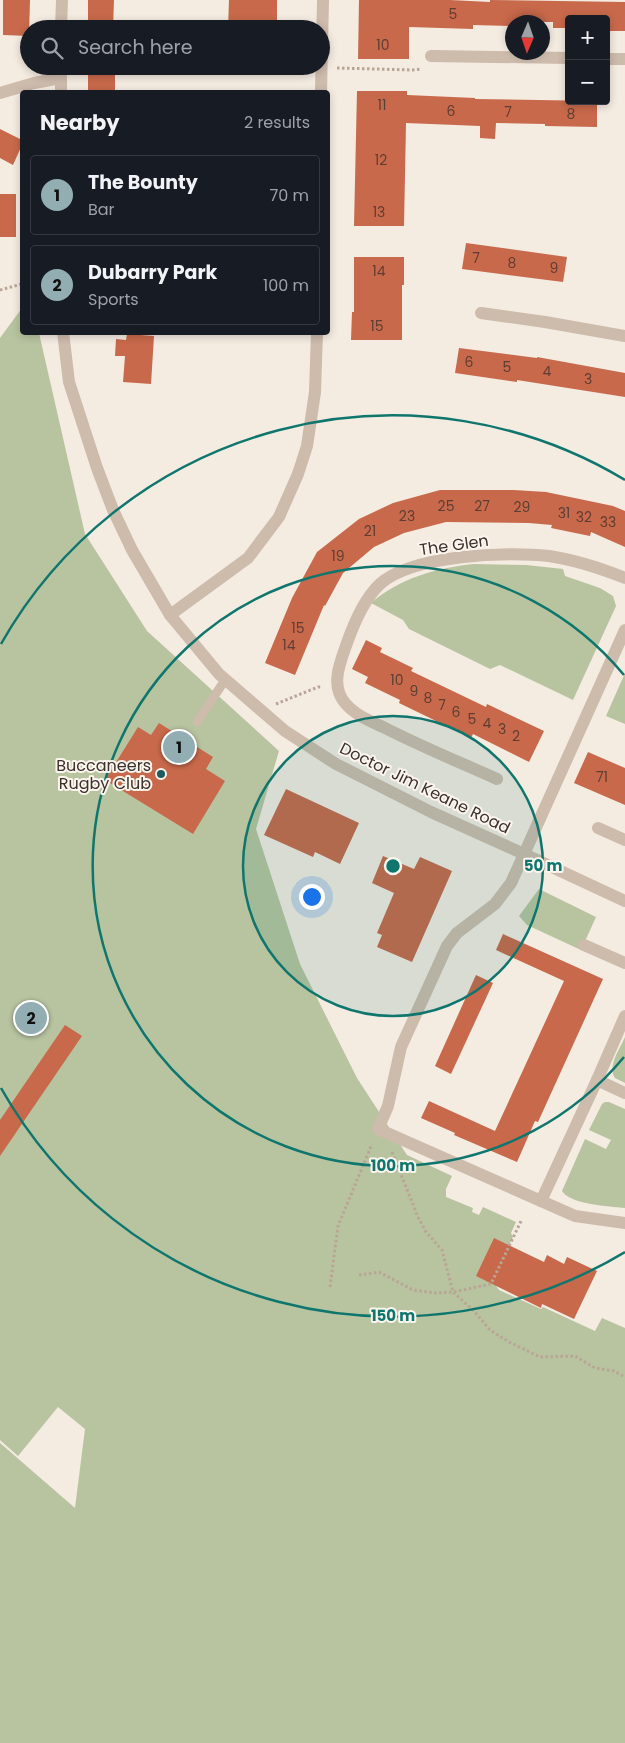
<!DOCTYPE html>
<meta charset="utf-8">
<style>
:root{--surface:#171b24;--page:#20242c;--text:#f1f3f6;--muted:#9ea1a6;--line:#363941;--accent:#92aeb2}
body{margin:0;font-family:Poppins,sans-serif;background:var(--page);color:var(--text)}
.controls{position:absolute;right:15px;top:15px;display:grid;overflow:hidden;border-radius:5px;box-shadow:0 2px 8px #0003}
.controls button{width:45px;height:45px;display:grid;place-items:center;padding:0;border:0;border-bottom:1px solid var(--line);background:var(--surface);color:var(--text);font:25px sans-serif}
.compass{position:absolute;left:505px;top:15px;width:45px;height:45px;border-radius:50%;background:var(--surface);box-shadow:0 2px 8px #0003;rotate:182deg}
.you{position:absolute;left:311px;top:896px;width:18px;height:18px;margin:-12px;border:4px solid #fff;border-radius:50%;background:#1a73e8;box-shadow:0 0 0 8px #1a73e833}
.badge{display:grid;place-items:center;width:32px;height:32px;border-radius:50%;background:var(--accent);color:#111;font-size:16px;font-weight:700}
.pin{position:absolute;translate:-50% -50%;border:2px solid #fff;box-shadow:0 1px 5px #0006}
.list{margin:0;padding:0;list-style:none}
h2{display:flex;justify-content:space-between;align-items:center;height:65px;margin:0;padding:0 20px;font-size:21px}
h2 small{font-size:16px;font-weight:400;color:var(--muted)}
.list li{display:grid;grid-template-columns:32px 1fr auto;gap:15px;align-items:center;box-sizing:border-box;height:80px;margin:0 10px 10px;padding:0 10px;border:1px solid var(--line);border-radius:5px}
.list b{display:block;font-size:19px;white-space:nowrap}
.list p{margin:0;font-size:16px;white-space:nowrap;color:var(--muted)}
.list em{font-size:16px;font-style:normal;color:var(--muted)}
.icon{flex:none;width:28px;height:28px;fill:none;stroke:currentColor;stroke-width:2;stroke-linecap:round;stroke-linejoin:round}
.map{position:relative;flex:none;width:625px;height:1743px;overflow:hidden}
.search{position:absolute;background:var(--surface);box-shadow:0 2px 8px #0003;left:20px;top:20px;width:310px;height:55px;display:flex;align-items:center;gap:12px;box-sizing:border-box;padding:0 18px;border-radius:28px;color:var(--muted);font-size:19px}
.panel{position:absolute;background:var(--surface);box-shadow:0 2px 8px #0003;left:20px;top:90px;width:310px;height:245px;border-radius:5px}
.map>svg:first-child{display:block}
.green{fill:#b8c4a0}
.building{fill:#c8694b}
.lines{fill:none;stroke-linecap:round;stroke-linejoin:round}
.path{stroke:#b9a596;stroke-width:3;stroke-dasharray:2.5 2.5;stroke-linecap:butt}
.service{stroke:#cdbbac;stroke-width:9}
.minor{stroke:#cdbbac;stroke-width:12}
.tertiary{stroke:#cdbbac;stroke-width:12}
.ring{fill:none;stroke:#0f766e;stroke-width:2.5}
.poi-dot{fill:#1f5a5e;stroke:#fbf5ee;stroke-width:2}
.labels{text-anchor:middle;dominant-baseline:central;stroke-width:4;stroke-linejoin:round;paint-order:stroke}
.number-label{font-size:14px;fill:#5e3e33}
.street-label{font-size:16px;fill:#3b302b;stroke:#fbf5ee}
.poi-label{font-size:16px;fill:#3b302b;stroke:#fbf5ee;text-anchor:end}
.centre{fill:#0f766e;stroke:#fbf5ee;stroke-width:2.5}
.ring-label{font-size:15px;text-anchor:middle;font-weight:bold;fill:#0f766e;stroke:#fbf5ee;stroke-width:4;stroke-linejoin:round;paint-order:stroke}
</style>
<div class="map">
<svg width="625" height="1743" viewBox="0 0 625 1743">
<rect width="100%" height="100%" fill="#f4ebe1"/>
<!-- green -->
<g class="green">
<path d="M22 308V332L39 333 85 534 147 631 279 751 256 829 300 964 357 1078 407 1155 452 1176 446 1189V1197L473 1208 472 1212 479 1215 483 1207 516 1222 511 1233 513 1237 492 1280 499 1290 541 1309 543 1307 595 1331 602 1318 625 1328V1743H0V1443L75 1508 85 1429 58 1407 18 1456 0 1440V338Z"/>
<path d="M474 564 526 565 563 569 565 576 600 588 613 596 616 606 573 700 500 665 490 669 409 629 403 620 371 603C400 578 436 568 474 564Z"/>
<path d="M625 673V724L606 716Z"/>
<path d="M539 889 596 917 581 950 527 925 519 916Z"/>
<path d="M625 1037V1083L615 1078C607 1066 620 1049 625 1037Z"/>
<path d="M605 1102H609L625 1109V1208C609 1206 571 1205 562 1191L585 1139 606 1149 611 1140 589 1130 602 1104Z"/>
</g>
<!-- building -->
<g class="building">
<path d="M3 0H30L29 36 3 35Z"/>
<path d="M88 0H114L113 29H88Z"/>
<path d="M229 0H277V29H228Z"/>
<path d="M359 0H450L490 2V0L625 2V31H609V19H569V28H553V22H512V26L473 25V29L409 27V59H358Z"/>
<rect x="88" y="66" width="27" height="26"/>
<path d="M357 91H407V95L475 98V99L597 101V127L545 126V124L496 123 495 139 480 138V126L406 123 404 226H354Z"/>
<path d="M0 129 22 140V145L13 165 0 158Z"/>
<rect x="0" y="194" width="16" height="43"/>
<path d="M466 243 567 257 563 282 462 269Z"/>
<path d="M354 257H404V285H402V340H351L352 312H354Z"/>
<path d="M127 334 154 336 151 384 123 382 125 356H115L116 339 126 340Z"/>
<path d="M459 348 537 358V357L625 373V397L517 380V382L455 373Z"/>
<path d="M440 490H514L546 492 613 506 625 511V547L591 532 590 536 551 528 552 525 529 523 446 522 404 533 374 547 343 573 325 606 324 605 295 675 265 663 292 598 317 552 359 519 393 503Z"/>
<path d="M366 640 382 648 380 652 413 668 411 671 486 707 487 704 544 731 529 762 473 734 471 738 399 703 400 700 365 683 368 677 352 669Z"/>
<path d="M159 723 213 757 206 769 225 781 193 834 105 780 138 727 151 735Z"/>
<path d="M588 752 625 768V805L574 783Z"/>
<path d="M286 789 359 823 340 864 315 852 313 857 264 835Z"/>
<path d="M383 856 414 869 420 857 452 871 412 962 377 947 382 935 377 933 394 893 372 883Z"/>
<path d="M503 934 603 979 538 1122 535 1121 517 1162 454 1135 455 1133 421 1118 429 1101 495 1131 564 981 496 950Z"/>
<path d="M476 975 493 983 451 1074 435 1066Z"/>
<path d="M65 1025 82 1036 0 1156V1120Z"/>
<path d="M494 1238 544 1262 547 1255 564 1264 567 1257 597 1271 574 1319 542 1304 541 1308 476 1276Z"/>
</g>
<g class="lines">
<!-- path -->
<g class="path">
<path d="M337 68 413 70 421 69"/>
<path d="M0 290 22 284"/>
<path d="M276 704 318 687H321"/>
<path d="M392 1152 418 1217 426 1232 442 1250 453 1292 474 1311 490 1330 509 1342 540 1357 575 1356 595 1368 614 1371 625 1377"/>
<path d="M359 1275 379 1272 413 1290 436 1293 453 1292 491 1284 521 1221"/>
<path d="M330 1287 338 1226 372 1144"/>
</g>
<!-- service -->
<path class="service" d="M197 722 225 680"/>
<!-- minor -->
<g class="minor">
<path d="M431 56 569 58"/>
<path d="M606 59H625"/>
<path d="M321 92 323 0"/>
<path d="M0 93 34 83 61 78"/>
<path d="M481 313 545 322 625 336"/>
<path d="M170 615 248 558 279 517 298 474 307 446 315 392 317 332"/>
<path d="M625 630 511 883 495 904 457 933 447 946 401 1047 388 1106 378 1129 575 1216 625 1223"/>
<path d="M497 779C459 762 420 746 383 727 370 721 355 715 345 703 330 685 340 663 347 643 354 623 364 599 380 584 412 555 507 551 549 556 576 560 600 568 625 578"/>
<path d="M598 828 625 840"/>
<path d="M584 945 625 963"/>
<path d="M597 1080 625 1016"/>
<path d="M541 1201 597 1080 625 1093"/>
</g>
<!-- tertiary -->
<g class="tertiary">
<path d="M61 29 62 0"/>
<path d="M61 92V66"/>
<path d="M63 332 69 382 97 468 113 510 132 550 170 615 219 674 285 731 336 764 431 812 524 854 625 901"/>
</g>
</g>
<!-- distance rings -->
<circle cx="393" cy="866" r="150" fill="#0f766e" fill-opacity=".12"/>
<g class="ring">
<circle cx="393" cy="866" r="150"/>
<path d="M624 1057A300 300 0 1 1 624 675"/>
<path d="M625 1252A450 450 0 0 1 1 1088M1 644A450 450 0 0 1 625 480"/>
</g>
<!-- markers -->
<circle class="poi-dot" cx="161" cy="774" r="5"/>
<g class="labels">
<!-- number labels -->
<g class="number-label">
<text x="453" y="14">5</text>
<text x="383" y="45">10</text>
<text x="382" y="105">11</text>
<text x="451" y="111">6</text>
<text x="508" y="112">7</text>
<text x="571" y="114">8</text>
<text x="381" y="160">12</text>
<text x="379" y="212">13</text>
<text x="476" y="258">7</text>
<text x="512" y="263">8</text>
<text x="554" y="268">9</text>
<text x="379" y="271">14</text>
<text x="377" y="326">15</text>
<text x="469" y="362">6</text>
<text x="507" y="367">5</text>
<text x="547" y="371">4</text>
<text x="588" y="379">3</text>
<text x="446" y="506">25</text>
<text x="482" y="506">27</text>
<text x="522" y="507">29</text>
<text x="564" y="513">31</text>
<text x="407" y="516">23</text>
<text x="584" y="517">32</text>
<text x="608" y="522">33</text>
<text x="370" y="531">21</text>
<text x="338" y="556">19</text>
<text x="298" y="628">15</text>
<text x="289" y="645">14</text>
<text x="397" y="680">10</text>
<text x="414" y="691">9</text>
<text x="428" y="698">8</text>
<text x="442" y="705">7</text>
<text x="456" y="712">6</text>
<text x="472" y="719">5</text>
<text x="487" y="723">4</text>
<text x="502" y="729">3</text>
<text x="516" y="736">2</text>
<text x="602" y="777">71</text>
</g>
<!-- street labels -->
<g class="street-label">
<text transform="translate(454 545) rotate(-8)">The Glen</text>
<text transform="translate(425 788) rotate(26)">Doctor Jim Keane Road</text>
</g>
<!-- poi labels -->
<g class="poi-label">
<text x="151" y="765">Buccaneers<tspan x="151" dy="18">Rugby Club</tspan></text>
</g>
</g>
<circle cx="393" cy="866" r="8" class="centre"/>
<g class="ring-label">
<text x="543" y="871">50 m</text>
<text x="393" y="1171">100 m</text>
<text x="393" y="1321">150 m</text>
</g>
</svg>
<div class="controls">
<button>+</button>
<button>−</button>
</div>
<svg class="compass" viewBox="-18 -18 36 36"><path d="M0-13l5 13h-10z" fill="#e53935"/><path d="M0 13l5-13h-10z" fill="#9ea1a6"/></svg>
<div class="you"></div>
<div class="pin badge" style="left:179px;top:747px">1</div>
<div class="pin badge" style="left:31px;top:1018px">2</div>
<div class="search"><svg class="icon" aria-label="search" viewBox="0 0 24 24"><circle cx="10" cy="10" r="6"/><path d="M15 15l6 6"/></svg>Search here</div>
<section class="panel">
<h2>Nearby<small>2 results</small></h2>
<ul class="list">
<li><span class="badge">1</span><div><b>The Bounty</b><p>Bar</p></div><em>70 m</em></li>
<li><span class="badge">2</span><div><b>Dubarry Park</b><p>Sports</p></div><em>100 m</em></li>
</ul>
</section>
</div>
